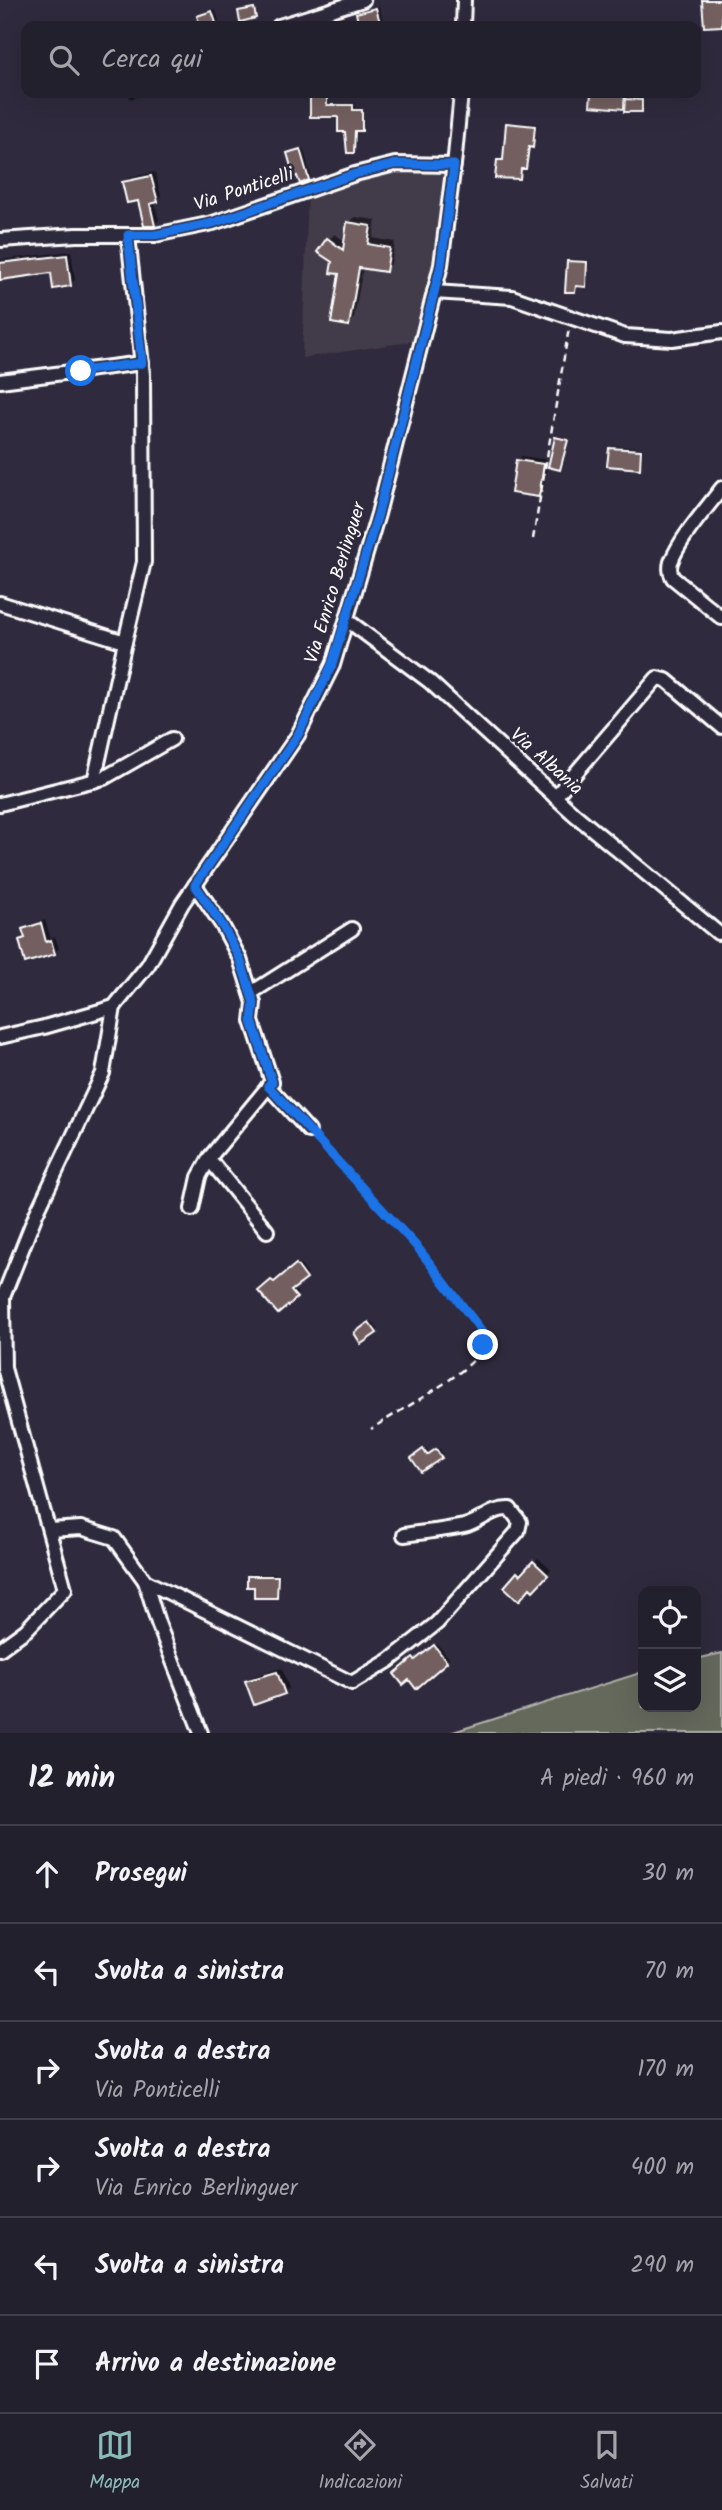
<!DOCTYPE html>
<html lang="it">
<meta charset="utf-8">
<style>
:root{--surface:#23202e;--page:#2f2d3a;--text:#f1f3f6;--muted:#a3a3aa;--line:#403e4a;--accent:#8bbbb9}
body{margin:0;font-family:Kalam,sans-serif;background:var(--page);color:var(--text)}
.controls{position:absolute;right:21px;bottom:21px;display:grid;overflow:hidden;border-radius:14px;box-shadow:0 7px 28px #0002}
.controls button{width:63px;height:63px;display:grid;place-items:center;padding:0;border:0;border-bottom:2px solid var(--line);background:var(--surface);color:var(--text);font:35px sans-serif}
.stop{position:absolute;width:21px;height:21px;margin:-16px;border:5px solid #1a73e8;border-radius:50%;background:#fff}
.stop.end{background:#1a73e8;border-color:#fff;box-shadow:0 2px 7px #0008}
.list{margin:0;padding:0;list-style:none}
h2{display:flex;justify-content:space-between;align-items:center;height:91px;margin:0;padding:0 28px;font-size:30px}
h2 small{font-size:23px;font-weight:400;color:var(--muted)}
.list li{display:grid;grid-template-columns:46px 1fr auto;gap:21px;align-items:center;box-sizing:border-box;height:98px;padding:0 28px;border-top:2px solid var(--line)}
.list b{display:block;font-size:26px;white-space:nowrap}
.list p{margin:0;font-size:23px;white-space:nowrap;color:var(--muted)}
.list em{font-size:23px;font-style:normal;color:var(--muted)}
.icon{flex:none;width:38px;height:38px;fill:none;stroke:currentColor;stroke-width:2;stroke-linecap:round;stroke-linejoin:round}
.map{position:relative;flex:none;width:722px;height:1733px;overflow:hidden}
.search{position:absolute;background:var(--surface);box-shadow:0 7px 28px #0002;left:21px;right:21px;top:21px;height:77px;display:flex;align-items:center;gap:18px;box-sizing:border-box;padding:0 24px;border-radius:14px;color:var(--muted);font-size:26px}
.sheet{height:679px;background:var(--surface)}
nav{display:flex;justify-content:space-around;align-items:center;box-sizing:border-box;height:98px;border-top:2px solid var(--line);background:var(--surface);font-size:19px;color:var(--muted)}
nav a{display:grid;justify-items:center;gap:4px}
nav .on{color:var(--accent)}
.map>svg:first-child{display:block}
.built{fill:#433a48}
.green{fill:#65695b;stroke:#b2b4ad;stroke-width:2}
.shadow{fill:#0007}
.building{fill:#735e60;stroke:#fff;stroke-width:2}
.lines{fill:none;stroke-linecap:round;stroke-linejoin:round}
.minor-casing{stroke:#fff;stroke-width:18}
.path{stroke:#fff;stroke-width:2.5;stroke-dasharray:7 5;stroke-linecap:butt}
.minor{stroke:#2f2a3d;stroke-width:12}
.route{stroke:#1a73e8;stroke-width:9}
.labels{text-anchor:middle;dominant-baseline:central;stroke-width:6;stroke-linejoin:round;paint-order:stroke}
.street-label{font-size:19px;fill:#fff;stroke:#2f2a3d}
</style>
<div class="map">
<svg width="722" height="1733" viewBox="0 0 722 1733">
<rect width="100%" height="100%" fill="#2f2a3d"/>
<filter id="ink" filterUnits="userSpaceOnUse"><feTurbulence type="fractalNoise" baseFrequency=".0143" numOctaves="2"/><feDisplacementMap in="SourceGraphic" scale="14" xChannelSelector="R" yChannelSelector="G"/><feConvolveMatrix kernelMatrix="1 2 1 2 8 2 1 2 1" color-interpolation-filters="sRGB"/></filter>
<g filter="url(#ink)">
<!-- built -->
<path class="built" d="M395 164 454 165 422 340 302 358 308 189Z"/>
<!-- green -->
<path class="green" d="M722 1653V1733H450L643 1672V1707H696V1659Z"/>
<!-- shadow -->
<g class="shadow">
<path d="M379 6 384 26H361L358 14Z"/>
<path d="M215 9 219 21 209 26H202L199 17Z"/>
<path d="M128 93H147L131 99Z"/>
<path d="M592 93H628V97L644 98V108L641 111 626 104 623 107 592 105Z"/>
<path d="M314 98H329V104L355 103V108H363L364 126 357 129 356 149 353 151 347 131 339 116Z"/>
<path d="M510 122 537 124 535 143 531 146 528 165 523 167 519 177 498 160 505 158 508 124Z"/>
<path d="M303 148 311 176 308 179 289 154Z"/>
<path d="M155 172 161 196 154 201 159 220 154 224 139 199 124 183 129 178Z"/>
<path d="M355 217 376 220 373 238 395 242 391 264 385 270 363 267 354 318 348 324 341 273 333 261 329 239 335 234 346 242 349 223Z"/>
<path d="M71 251 75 280 70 285 53 271 0 278V260Z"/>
<path d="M572 259 589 260 588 283 585 285H578L575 291 569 262Z"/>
<path d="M558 436 569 439 559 468 556 438Z"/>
<path d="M613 446 643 448 642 464 639 467 610 448Z"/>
<path d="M522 456 548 460 543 491 538 495 518 461Z"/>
<path d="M45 920 51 939 55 937 59 948 54 953 21 940 26 935 24 929 29 925Z"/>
<path d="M299 1263 308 1275 293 1288 298 1294 278 1312 260 1291 275 1278 277 1281Z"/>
<path d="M372 1321 378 1329 376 1332 359 1331Z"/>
<path d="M426 1448 430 1454 439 1448 443 1454 441 1456H416Z"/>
<path d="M538 1558 551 1570 533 1589 530 1586 506 1587 522 1569 525 1572Z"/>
<path d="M251 1574H280L279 1594 277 1596 256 1585 249 1576Z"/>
<path d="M437 1644 449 1658 416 1686 409 1678 396 1674 416 1657 418 1659Z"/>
<path d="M282 1668 289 1688 284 1692 247 1681 251 1677Z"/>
</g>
<!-- building -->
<g class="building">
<path d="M702 0H722V26L704 27Z"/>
<path d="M254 8 256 18 240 22 238 11Z"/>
<path d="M376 8 381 26H359L356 13Z"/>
<path d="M212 11 217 26H200L197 16Z"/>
<path d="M310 93H327V105H353V110H362V131H355L354 153H347L345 132H338V117H310Z"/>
<path d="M591 93H625L624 109 590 106Z"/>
<path d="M625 99 642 100V112H624Z"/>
<path d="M506 123 535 126 533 148 529 147 526 169H521L520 179 495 178 497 160H503Z"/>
<path d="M300 149 309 180 300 184 297 176 294 177 287 153Z"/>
<path d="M151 176 158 202 150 204 155 226H144L138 201 127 203 122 182Z"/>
<path d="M347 222 371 226 368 244 390 248 386 272 359 268 349 326 331 323 339 274 330 273 332 262 317 252 327 238 343 250Z"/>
<path d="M67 255 71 286 53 289 51 273 0 280V263Z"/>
<path d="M567 261 587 262 586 287 576 286 575 292H565Z"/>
<path d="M555 437 568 440 560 470 548 467Z"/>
<path d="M609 448 641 450 640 469 607 466Z"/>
<path d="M516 460 544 464 539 497 511 493Z"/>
<path d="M41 923 46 942 51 940 55 954 25 963 19 940 25 938 22 929Z"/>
<path d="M296 1264 307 1279 291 1291 297 1298 278 1314 258 1291 271 1280 274 1282Z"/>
<path d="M369 1322 377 1333 361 1344 354 1333Z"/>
<path d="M423 1449 427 1455 436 1449 442 1458 421 1472 411 1458Z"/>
<path d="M533 1561 548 1575 533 1591 530 1588 519 1601 504 1587 517 1572 520 1575Z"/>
<path d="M247 1576H278L277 1598H254V1587H247Z"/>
<path d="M434 1645 447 1662 416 1689 409 1680 403 1685 394 1674 413 1658 415 1660Z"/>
<path d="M277 1672 285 1694 254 1705 245 1681Z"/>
</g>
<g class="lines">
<defs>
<g id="minor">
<path d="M279 26 363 0"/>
<path d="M463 26 464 0"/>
<path d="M0 240 76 235H155L213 223 355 174 395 164 454 165"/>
<path d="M434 292 512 297 625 336 672 339 722 332"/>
<path d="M0 381 142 363"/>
<path d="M722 488C706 509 680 538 671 562 669 569 670 573 673 578L722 618"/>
<path d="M0 603 125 642 144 562 143 375 128 235"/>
<path d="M347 620 430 682 574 814 718 933"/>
<path d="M94 781 125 642"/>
<path d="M555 797 657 678 666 680 722 727"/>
<path d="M0 804 104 778 172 739"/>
<path d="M251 993 352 929"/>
<path d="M0 1037 44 1027 114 1007 148 965 182 904 298 735 333 665 378 514 441 265 455 156 461 93"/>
<path d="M268 1086 309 1131"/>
<path d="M209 1159 267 1231"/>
<path d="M192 1209 199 1177 210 1157 272 1082 252 1021 254 1003 240 959 222 925 195 885"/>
<path d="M50 1530 81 1528 114 1538 145 1581 352 1683 390 1660 437 1623 518 1531 520 1522 510 1509C491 1508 481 1522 464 1526 445 1530 424 1532 404 1535"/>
<path d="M145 1581 158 1623 201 1733"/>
<path d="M0 1649 26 1630 65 1589 4 1368 3 1297 36 1214 103 1073 114 1007"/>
</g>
</defs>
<!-- minor casing -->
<use href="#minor" class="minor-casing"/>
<!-- path -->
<g class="path">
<path d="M533 539 569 328"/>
<path d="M316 1139 418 1248 484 1334C484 1341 483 1349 479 1354 462 1377 397 1412 371 1429"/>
</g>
<!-- minor -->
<use href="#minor" class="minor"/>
</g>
</g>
<g class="lines" filter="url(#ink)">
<!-- route -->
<path class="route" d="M81 371 142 363 128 235H155L213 223 355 174 396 164 454 165 441 265 378 514 332 665 298 735 195 885 222 925 240 959 254 1003 252 1021 272 1082 268 1086 418 1248 484 1334 483 1345"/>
</g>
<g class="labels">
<!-- street labels -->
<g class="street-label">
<text transform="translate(244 190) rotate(-18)">Via Ponticelli</text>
<text transform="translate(336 583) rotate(-73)">Via Enrico Berlinguer</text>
<text transform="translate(546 762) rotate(42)">Via Albania</text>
</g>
</g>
</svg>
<div class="controls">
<button><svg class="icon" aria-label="locate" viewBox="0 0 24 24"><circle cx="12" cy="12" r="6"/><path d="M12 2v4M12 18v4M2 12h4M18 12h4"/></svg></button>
<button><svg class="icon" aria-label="layers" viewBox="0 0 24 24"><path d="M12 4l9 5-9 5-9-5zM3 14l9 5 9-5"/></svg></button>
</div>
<div class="stop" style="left:81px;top:371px"></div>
<div class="stop end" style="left:483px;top:1345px"></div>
<div class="search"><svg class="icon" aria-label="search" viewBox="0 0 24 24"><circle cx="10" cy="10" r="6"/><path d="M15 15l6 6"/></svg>Cerca qui</div>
</div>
<section class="sheet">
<h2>12 min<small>A piedi · 960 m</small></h2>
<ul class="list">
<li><svg class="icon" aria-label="ahead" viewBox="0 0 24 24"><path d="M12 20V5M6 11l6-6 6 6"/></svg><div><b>Prosegui</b></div><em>30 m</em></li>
<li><svg class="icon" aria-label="left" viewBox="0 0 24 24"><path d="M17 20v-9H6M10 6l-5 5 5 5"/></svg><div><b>Svolta a sinistra</b></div><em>70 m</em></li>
<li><svg class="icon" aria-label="right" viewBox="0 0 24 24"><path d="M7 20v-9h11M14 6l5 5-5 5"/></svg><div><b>Svolta a destra</b><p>Via Ponticelli</p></div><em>170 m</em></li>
<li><svg class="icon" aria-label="right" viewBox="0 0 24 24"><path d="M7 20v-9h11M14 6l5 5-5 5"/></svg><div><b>Svolta a destra</b><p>Via Enrico Berlinguer</p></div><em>400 m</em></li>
<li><svg class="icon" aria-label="left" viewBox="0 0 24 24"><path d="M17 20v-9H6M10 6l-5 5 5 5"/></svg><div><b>Svolta a sinistra</b></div><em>290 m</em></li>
<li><svg class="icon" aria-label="arrive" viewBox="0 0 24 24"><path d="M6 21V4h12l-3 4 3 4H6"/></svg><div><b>Arrivo a destinazione</b></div></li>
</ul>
</section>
<nav>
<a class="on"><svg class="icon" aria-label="map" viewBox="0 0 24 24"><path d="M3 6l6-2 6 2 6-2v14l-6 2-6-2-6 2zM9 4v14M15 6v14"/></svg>Mappa</a>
<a><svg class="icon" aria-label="directions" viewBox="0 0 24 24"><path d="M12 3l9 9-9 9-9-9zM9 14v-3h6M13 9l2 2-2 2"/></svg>Indicazioni</a>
<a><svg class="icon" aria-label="saved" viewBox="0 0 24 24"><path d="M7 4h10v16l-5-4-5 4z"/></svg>Salvati</a>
</nav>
